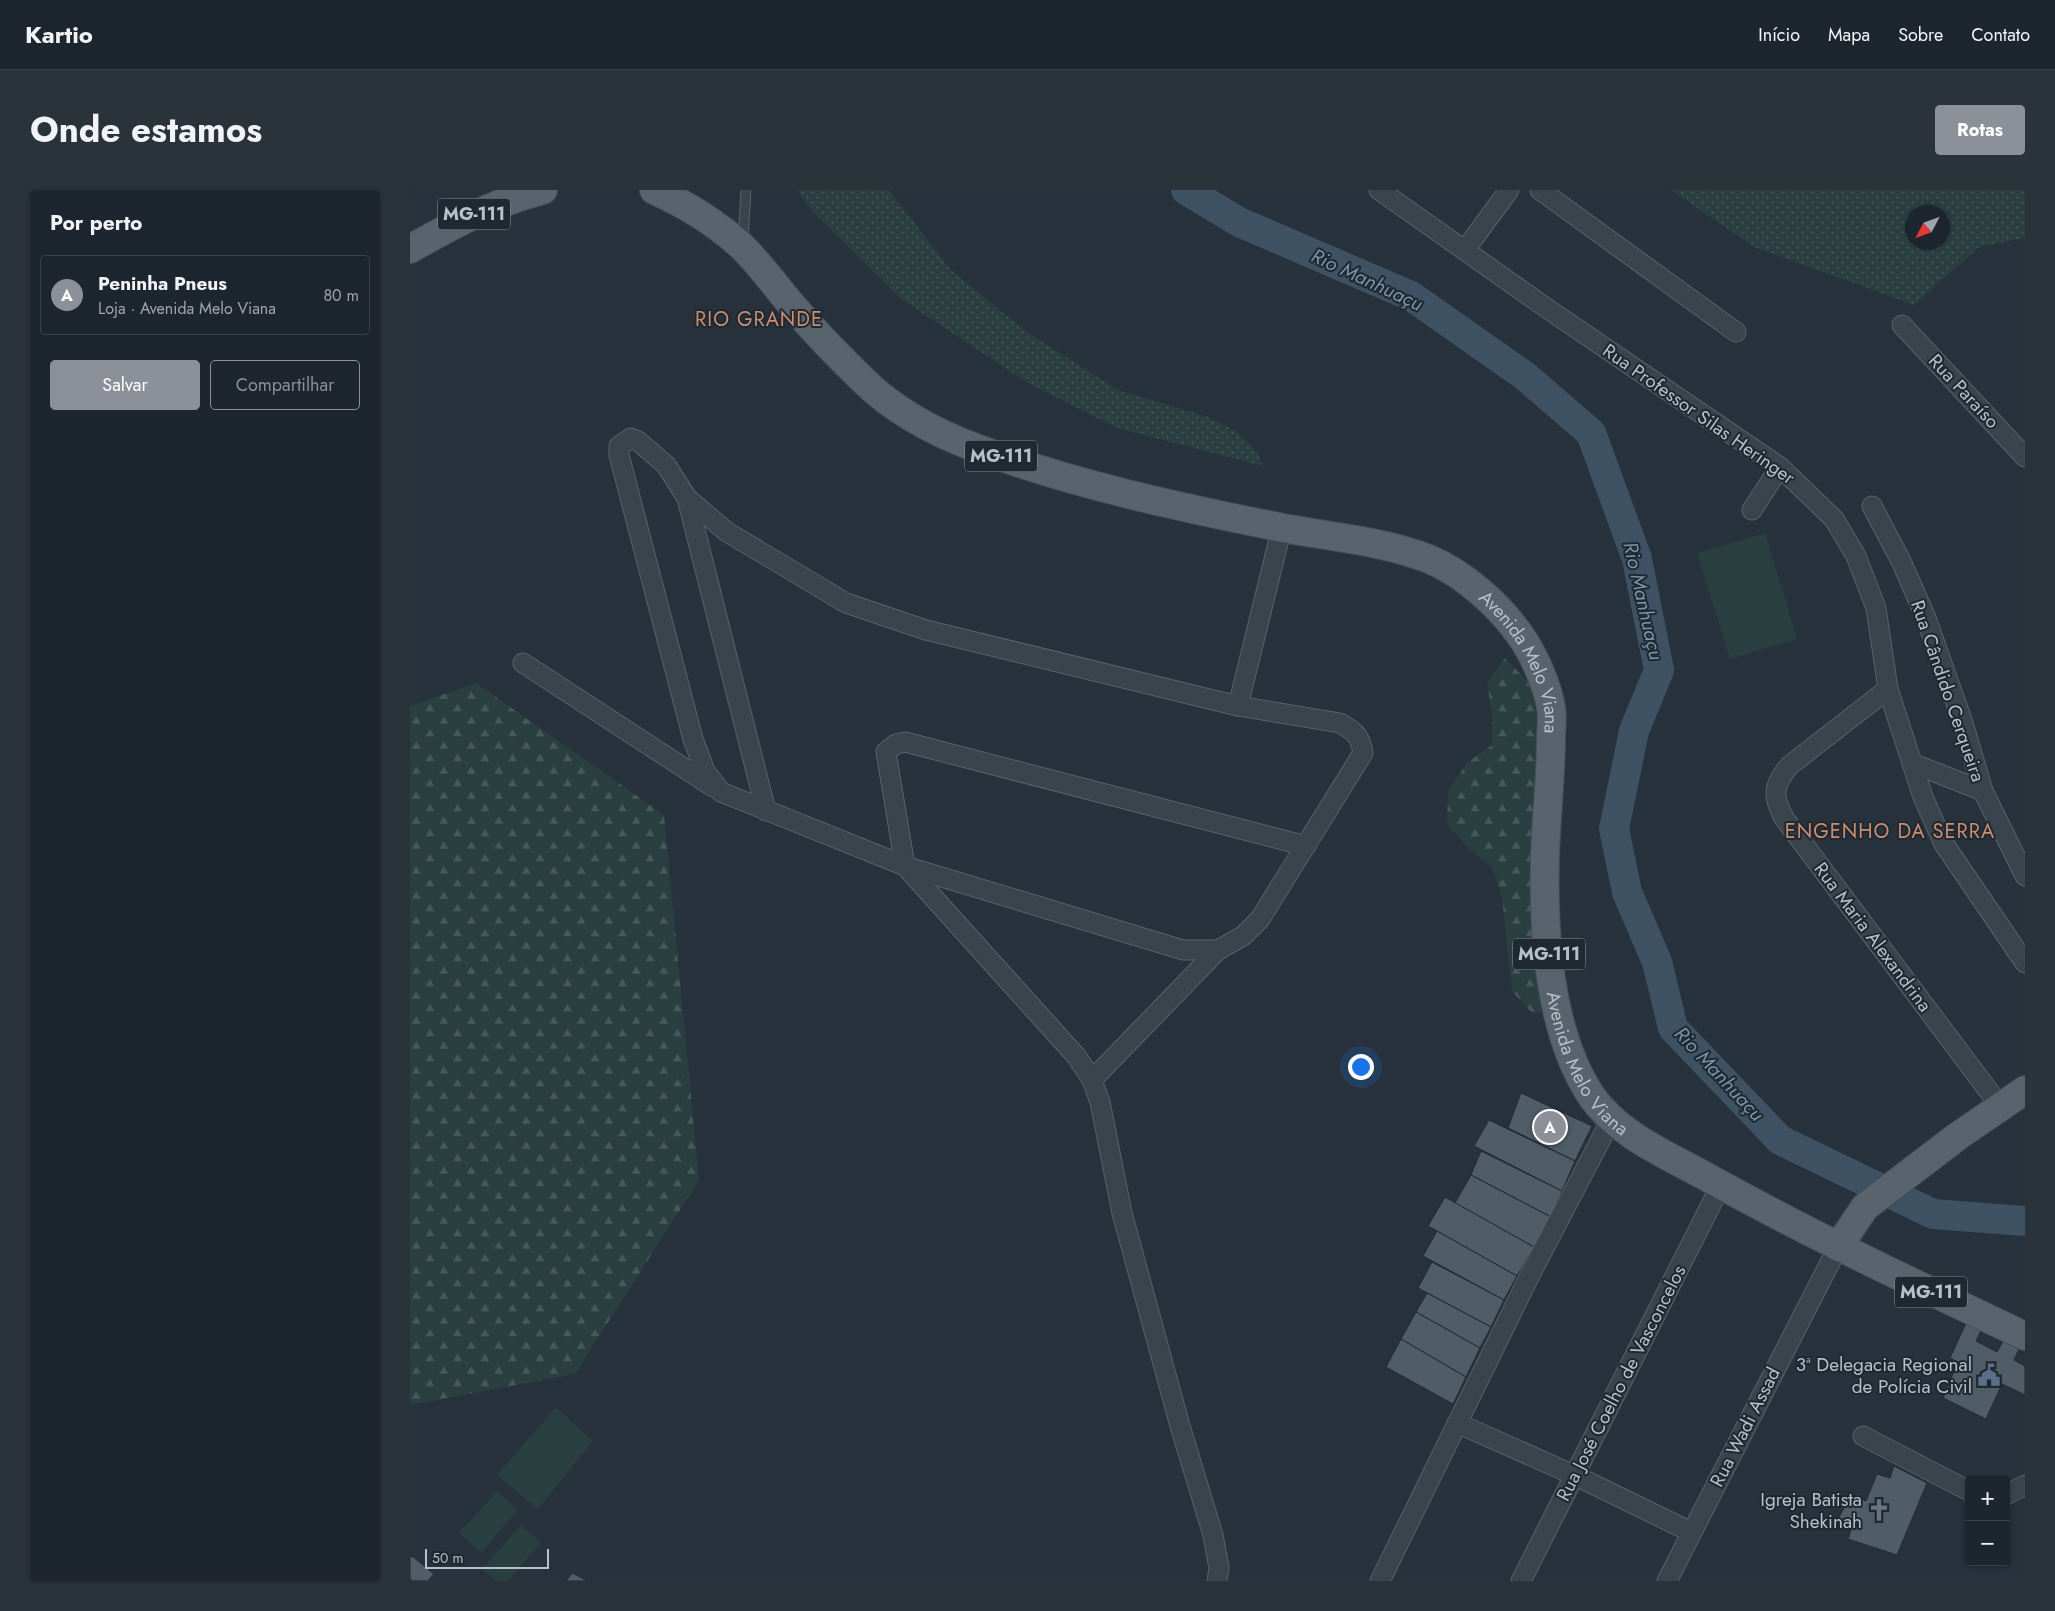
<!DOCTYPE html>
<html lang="pt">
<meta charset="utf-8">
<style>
:root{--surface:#1d262e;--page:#2a323a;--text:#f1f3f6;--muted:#a0a5aa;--line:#3b434a;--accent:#8c9099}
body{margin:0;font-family:Jost,sans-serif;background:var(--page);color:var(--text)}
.controls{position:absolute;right:15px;bottom:15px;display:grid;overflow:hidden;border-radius:5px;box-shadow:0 1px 4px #0004}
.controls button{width:45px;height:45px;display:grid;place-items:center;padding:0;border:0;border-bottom:1px solid var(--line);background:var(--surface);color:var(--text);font:25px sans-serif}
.compass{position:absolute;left:1495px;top:15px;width:45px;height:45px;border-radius:50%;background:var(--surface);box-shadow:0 1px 4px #0004;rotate:229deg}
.scale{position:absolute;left:15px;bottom:12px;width:124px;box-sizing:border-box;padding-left:5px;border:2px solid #b7bfc8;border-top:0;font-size:14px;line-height:18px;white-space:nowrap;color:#b7bfc8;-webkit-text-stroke:4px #1f2932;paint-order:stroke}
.you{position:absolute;left:950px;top:876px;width:18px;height:18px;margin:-12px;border:4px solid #fff;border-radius:50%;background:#1a73e8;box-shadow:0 0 0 8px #1a73e833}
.badge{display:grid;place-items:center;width:32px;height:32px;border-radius:50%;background:var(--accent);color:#fff;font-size:16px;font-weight:700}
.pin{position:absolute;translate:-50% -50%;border:2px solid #fff;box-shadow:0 1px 5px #0006}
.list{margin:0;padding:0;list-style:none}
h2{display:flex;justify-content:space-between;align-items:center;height:65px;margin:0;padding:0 20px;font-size:21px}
h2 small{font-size:16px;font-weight:400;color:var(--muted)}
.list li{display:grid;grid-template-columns:32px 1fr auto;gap:15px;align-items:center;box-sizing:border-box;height:80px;margin:0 10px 10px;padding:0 10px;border:1px solid var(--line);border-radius:5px}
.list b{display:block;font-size:19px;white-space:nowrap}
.list p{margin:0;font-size:16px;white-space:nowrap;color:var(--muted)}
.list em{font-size:16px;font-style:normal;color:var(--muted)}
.actions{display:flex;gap:10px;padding:15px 20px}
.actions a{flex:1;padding:11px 0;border:1px solid var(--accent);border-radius:5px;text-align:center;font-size:18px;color:var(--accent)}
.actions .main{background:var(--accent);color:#fff}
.map{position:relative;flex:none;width:1615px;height:1391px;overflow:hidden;border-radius:5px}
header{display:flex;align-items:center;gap:30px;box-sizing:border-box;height:70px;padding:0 25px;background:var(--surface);border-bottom:1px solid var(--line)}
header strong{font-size:24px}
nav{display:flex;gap:28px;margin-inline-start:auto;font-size:18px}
.intro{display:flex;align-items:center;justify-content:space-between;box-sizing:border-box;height:120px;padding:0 30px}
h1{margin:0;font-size:35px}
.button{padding:12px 22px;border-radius:5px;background:var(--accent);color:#fff;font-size:18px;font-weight:700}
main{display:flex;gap:30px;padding:0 30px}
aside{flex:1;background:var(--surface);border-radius:5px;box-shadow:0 1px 4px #0004}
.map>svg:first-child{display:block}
.grass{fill:url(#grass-dots);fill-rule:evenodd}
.forest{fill:url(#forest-firs)}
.pitch{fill:#2a3f3f}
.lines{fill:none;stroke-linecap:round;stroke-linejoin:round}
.river{stroke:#3e5264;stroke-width:30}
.building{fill:#505d67;stroke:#212b34}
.lane-casing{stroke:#58626b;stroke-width:11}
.street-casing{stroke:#58626b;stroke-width:21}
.primary-casing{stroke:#444d56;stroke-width:30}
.lane{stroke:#3a444d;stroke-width:9}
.street{stroke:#3a444d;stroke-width:19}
.primary{stroke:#59636d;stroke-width:28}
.labels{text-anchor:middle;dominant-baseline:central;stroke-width:4;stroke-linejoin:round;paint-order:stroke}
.shield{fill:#1f2932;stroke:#89929b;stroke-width:1}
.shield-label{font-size:18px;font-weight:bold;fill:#b7bfc8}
.street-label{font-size:19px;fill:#b7bfc8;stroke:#1f2932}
.poi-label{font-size:19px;fill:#b7bfc8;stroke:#1f2932;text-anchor:end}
.water-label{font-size:20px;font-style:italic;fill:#7a93a9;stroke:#1f2932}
.neighbourhood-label{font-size:20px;letter-spacing:1px;fill:#cc8d6e;stroke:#1f2932}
</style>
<header>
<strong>Kartio</strong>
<nav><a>Início</a><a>Mapa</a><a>Sobre</a><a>Contato</a></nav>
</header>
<div class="intro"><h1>Onde estamos</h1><a class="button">Rotas</a></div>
<main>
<aside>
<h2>Por perto<small></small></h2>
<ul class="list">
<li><span class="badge">A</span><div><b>Peninha Pneus</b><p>Loja · Avenida Melo Viana</p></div><em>80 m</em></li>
</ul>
<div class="actions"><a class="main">Salvar</a><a>Compartilhar</a></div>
</aside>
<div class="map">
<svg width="1615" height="1391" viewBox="0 0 1615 1391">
<defs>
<pattern id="grass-dots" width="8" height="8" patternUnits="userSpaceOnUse" patternTransform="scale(1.25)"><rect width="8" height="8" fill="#2a3f3f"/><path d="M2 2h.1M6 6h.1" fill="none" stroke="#475959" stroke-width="1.8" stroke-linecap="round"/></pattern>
<pattern id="forest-firs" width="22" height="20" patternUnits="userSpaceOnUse" patternTransform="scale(1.25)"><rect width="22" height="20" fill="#2a3f3f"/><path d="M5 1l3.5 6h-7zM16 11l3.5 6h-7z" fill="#475959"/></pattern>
</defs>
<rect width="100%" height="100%" fill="#27323d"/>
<!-- grass -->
<g class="grass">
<path d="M387 0H479L540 79 614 140 708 200 798 227 826 241 848 263 853 276 707 238 618 193 491 109 403 22Z"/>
<path d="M1261 0H1615V48L1569 57 1504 115 1344 57ZM1502 22H1532V52H1502Z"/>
</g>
<!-- forest -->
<g class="forest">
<path d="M1095 468 1119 493 1128 524 1121 668 1126 757 1136 822 1122 823 1102 801 1092 707 1082 678 1058 658 1037 634 1038 602 1057 573 1082 555V525L1077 493Z"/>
<path d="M66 493 254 625 289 990 165 1184 0 1215V516Z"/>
</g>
<!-- pitch -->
<g class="pitch">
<path d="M1355 343 1387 449 1320 469 1287 363Z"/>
<path d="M146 1217 183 1251 128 1319 87 1285Z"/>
<path d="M87 1301 108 1320 71 1363 49 1343Z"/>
<path d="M111 1335 131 1353 98 1391H86L72 1379Z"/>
</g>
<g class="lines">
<!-- river -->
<path class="river" d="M776 0 829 32 1001 106 1115 186 1181 243 1227 369 1249 480 1224 541 1204 639 1217 702 1247 772 1263 838 1370 950 1523 1024 1615 1031"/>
</g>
<!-- building -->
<g class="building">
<path d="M1111 903 1182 936 1165 971 1098 938Z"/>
<path d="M1079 930 1165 971 1152 1001 1064 956Z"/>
<path d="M1071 961 1152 1001 1141 1027 1061 985Z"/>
<path d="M1061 985 1141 1027 1124 1057 1045 1013Z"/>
<path d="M1035 1007 1124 1057 1107 1086 1018 1036Z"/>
<path d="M1027 1041 1107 1086 1094 1110 1013 1066Z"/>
<path d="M1022 1072 1094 1110 1081 1137 1008 1098Z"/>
<path d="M1017 1103 1081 1137 1070 1158 1006 1122Z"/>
<path d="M1006 1122 1070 1158 1056 1187 991 1149Z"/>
<path d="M1557 1131 1572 1138 1566 1151 1587 1162 1593 1151 1609 1159 1604 1170 1615 1176V1205L1592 1194 1576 1229 1533 1208 1548 1172 1540 1168Z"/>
<path d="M991 1149 1056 1187 1043 1214 976 1177Z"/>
<path d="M1484 1276 1517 1293 1487 1365 1438 1349 1442 1336 1428 1329 1441 1305 1456 1311 1467 1284 1480 1288Z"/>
<path d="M2 1366 24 1384 18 1391H0V1368Z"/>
<path d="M162 1383 178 1391H156Z"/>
</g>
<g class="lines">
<defs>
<path id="lane" d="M333 51 336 0"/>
<g id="street">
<path d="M969 0 1135 117 1370 277 1424 329 1446 366 1466 418 1478 499 1513 607 1534 654 1615 773"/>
<path d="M1130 0 1326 142"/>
<path d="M1055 60 1099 0"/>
<path d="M1492 135 1615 267"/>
<path d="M221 248 228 251 256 275 277 308 317 342 436 413 516 440 828 516 930 533C945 542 950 545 953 563L850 729 833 746 808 760H773L495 676 311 602 295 581 283 549 209 265V256Z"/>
<path d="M277 308 356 621"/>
<path d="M1462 316 1491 371 1516 428 1553 533 1573 601 1615 686"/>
<path d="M1342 320 1370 277"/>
<path d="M113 473 303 597"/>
<path d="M1478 499 1379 576C1363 596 1362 606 1374 628L1590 916"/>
<path d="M828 516 872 337"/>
<path d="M1504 574 1573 601"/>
<path d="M682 890 808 760"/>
<path d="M1047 1233 1164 1285 1281 1342"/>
<path d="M1453 1246 1559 1301"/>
<path d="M1596 1305 1615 1295"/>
<path d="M807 1391 809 1378 803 1345 770 1236 712 1023 690 912 682 890 667 867 495 676 476 562 486 554 495 552 896 656"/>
<path d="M970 1391 1119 1087 1201 930"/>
<path d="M1111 1391 1311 995"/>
<path d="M1257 1391 1428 1057"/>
</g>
<g id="primary">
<path id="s1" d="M244 0C275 14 302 30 328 53 347 70 363 93 380 113 403 140 429 167 455 192 486 222 526 243 566 258 665 295 769 317 873 338 921 347 973 351 1019 369 1053 383 1089 415 1110 445 1123 463 1138 496 1141 518 1143 527 1141 538 1141 548 1141 587 1136 627 1135 667 1133 742 1139 843 1182 907 1209 945 1255 964 1295 986 1399 1044 1507 1095 1615 1146"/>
<path d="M0 59C44 34 83 13 133 0"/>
<path d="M1428 1057 1455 1017 1548 946 1615 900"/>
</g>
</defs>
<!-- lane casing -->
<use href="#lane" class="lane-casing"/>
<!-- street casing -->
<use href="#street" class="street-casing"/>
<!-- primary casing -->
<use href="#primary" class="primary-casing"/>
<!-- lane -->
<use href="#lane" class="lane"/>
<!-- street -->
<use href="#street" class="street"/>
<!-- primary -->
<use href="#primary" class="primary"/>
</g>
<!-- icons -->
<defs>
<symbol id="civic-bare" viewBox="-9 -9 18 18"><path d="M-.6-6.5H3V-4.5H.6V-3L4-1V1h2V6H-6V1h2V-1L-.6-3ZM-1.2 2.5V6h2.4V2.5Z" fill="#5c6f8a" stroke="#1f2932" stroke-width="2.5" paint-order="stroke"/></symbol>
<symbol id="church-bare" viewBox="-9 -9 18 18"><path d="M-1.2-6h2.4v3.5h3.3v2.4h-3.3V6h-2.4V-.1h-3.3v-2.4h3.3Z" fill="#6b7280" stroke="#1f2932" stroke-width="2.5" paint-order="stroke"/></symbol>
</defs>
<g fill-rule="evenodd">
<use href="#civic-bare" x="1563" y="1169" width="32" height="32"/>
<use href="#church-bare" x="1453" y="1304" width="32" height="32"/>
</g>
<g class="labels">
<!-- shield labels -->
<g class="shield">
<rect x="28" y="8.5" width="72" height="31" rx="4"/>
<rect x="555" y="250.5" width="72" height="31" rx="4"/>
<rect x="1103" y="748.5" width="72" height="31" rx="4"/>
<rect x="1485" y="1086.5" width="72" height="31" rx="4"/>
</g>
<g class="shield-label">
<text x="64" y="24">MG-111</text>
<text x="591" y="266">MG-111</text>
<text x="1139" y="764">MG-111</text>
<text x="1521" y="1102">MG-111</text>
</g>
<!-- street labels -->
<g class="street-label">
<text transform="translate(1554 201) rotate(47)">Rua Paraíso</text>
<text transform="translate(1289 224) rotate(35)">Rua Professor Silas Heringer</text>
<text stroke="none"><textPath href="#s1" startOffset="1030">Avenida Melo Viana</textPath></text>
<text transform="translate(1538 501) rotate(71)">Rua Cândido Cerqueira</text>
<text transform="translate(1463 747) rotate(53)">Rua Maria Alexandrina</text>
<text stroke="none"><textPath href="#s1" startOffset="1450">Avenida Melo Viana</textPath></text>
<text transform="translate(1211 1193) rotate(-63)">Rua José Coelho de Vasconcelos</text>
<text transform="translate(1335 1237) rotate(-63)">Rua Wadi Assad</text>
</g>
<!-- poi labels -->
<g class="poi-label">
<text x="1562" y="1174">3ª Delegacia Regional<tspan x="1562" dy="22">de Polícia Civil</tspan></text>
<text x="1452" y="1309">Igreja Batista<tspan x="1452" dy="22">Shekinah</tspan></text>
</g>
<!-- water labels -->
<g class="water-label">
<text transform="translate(957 90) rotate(25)">Rio Manhuaçu</text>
<text transform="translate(1233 411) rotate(77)">Rio Manhuaçu</text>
<text transform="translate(1309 884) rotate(47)">Rio Manhuaçu</text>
</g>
<!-- neighbourhood labels -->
<g class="neighbourhood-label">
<text x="349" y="129">RIO GRANDE</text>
<text x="1480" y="641">ENGENHO DA SERRA</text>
</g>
</g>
</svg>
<div class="controls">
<button>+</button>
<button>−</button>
</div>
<svg class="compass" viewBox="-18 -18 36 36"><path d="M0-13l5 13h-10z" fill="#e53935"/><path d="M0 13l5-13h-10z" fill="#a0a5aa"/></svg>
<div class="scale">50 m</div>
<div class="you"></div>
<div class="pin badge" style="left:1140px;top:937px">A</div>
</div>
</main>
